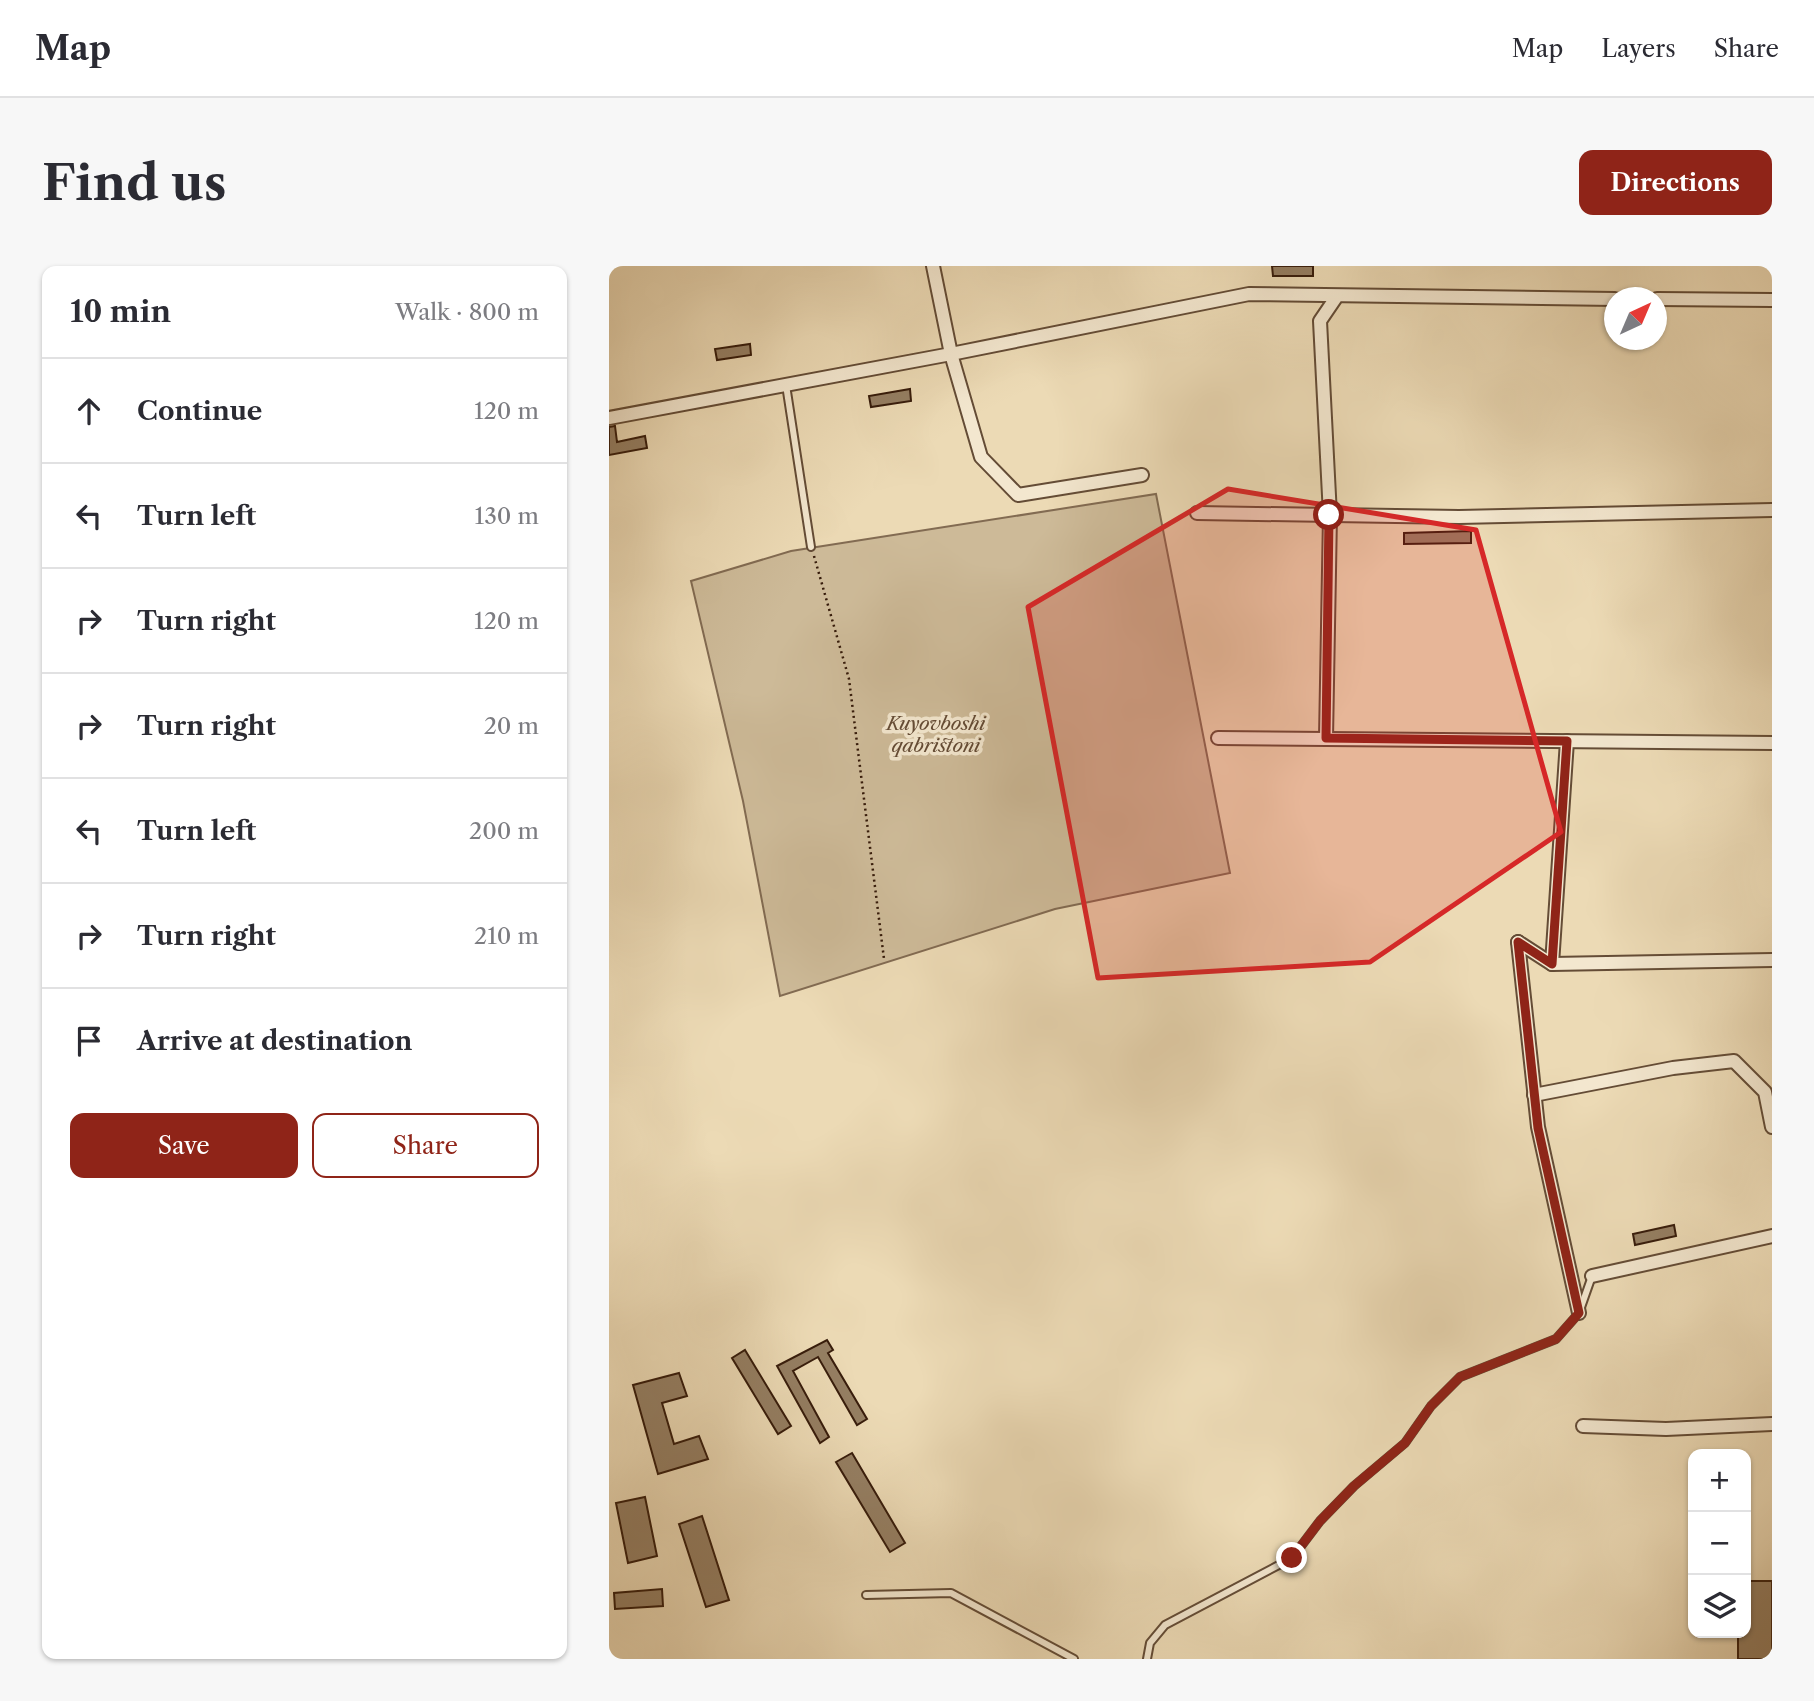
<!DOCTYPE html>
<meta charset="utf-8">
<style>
:root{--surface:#fff;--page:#f7f7f7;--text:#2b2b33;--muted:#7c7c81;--line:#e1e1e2;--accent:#8f2418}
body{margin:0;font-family:"Libre Caslon Text",serif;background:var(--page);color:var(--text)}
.controls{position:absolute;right:21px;bottom:21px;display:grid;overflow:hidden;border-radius:14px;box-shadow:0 2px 5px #0004}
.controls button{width:63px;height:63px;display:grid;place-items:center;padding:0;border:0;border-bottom:2px solid var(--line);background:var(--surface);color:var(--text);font:35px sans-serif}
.compass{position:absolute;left:995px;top:21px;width:63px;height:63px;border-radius:50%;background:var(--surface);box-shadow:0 2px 5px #0004;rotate:44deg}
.stop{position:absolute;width:21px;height:21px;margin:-16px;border:5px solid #8f2418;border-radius:50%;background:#fff}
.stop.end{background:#8f2418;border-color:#fff;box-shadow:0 2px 7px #0008}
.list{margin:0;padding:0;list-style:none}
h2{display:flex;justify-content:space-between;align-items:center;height:91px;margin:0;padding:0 28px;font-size:30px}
h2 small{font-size:23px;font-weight:400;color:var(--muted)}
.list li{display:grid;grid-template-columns:46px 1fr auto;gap:21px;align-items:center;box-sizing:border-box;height:105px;padding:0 28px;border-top:2px solid var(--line)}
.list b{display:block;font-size:26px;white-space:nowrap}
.list em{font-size:23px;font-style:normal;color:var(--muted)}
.actions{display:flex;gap:14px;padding:21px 28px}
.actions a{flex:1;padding:16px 0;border:2px solid var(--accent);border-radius:14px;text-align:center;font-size:24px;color:var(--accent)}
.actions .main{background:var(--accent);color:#fff}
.icon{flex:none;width:38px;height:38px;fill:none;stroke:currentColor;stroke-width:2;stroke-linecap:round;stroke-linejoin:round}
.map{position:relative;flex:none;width:1163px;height:1393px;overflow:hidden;border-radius:14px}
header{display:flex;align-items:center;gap:42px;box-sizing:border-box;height:98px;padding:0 35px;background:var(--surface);border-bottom:2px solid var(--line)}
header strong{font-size:33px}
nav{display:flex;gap:38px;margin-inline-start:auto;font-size:24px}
.intro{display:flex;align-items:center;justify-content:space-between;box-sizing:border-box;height:168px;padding:0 42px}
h1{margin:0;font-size:49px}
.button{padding:18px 32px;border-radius:14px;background:var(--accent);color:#fff;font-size:24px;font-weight:700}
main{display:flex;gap:42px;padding:0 42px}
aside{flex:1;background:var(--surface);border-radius:14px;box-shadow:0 2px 5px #0004}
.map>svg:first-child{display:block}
.green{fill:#cdba98;stroke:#826b52;stroke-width:2}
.building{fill:#957f63;stroke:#371c0b;stroke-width:2}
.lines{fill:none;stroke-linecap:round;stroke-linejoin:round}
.service-casing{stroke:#644c36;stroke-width:10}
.minor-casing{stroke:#644c36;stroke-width:16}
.path{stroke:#371c0b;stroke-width:2.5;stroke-dasharray:2 3.5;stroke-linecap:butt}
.service{stroke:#f3e7cf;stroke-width:6}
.minor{stroke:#f3e7cf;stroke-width:12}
.route{stroke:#8f2418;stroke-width:9}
.marked{fill:#d62828;fill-opacity:0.2;stroke:#d62828;stroke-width:5;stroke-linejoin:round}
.labels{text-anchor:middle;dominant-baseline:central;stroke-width:7;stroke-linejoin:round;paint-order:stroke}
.park-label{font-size:19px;font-style:italic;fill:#644b35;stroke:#f3e7cf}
</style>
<header>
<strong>Map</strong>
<nav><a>Map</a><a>Layers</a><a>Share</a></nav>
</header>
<div class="intro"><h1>Find us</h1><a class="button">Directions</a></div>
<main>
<aside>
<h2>10 min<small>Walk · 800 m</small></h2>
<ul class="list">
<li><svg class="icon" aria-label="ahead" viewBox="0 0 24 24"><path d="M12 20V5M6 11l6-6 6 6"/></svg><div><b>Continue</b></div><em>120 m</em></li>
<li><svg class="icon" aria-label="left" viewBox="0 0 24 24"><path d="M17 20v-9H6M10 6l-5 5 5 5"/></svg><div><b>Turn left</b></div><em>130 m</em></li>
<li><svg class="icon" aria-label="right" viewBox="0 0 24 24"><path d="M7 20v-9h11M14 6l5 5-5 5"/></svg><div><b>Turn right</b></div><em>120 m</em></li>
<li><svg class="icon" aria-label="right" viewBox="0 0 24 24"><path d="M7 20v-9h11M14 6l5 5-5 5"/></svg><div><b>Turn right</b></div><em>20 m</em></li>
<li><svg class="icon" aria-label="left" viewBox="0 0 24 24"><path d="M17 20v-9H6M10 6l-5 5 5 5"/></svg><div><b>Turn left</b></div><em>200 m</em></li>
<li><svg class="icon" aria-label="right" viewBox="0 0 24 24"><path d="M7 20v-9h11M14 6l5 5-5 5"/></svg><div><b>Turn right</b></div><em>210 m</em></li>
<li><svg class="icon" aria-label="arrive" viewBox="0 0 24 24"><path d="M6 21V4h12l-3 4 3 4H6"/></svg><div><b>Arrive at destination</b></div></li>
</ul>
<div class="actions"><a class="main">Save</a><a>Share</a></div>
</aside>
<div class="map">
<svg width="1163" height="1393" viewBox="0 0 1163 1393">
<rect width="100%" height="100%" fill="#ecdab5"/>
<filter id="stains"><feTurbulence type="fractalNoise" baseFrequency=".00286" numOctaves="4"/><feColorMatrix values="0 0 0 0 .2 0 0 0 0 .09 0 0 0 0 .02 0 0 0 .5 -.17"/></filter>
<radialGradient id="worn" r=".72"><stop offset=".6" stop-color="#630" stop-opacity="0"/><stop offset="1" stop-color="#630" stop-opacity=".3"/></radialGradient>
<!-- green -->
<path class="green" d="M547 228 621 607 446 643 171 730 134 535 82 315 182 285Z"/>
<!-- building -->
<g class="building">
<path d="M663 0H704V10H664Z"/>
<path d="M141 78 142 89 108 94 106 83Z"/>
<path d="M301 123 302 135 262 141 260 130Z"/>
<path d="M6 160 8 176 36 170 38 182 0 189V161Z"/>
<path d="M862 265V277L795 278V267Z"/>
<path d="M1065 959 1067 970 1026 979 1024 968Z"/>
<path d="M218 1074 224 1084 219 1087 258 1153 248 1159 209 1091 184 1105 220 1171 211 1177 168 1100Z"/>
<path d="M136 1084 182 1160 169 1168 123 1092Z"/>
<path d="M70 1107 78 1130 53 1137 65 1178 90 1170 99 1193 49 1208 24 1119Z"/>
<path d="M243 1187 296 1277 281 1286 227 1196Z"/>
<path d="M36 1231 48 1290 19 1297 7 1237Z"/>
<path d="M93 1250 120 1334 97 1341 70 1258Z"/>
<path d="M1137 1315H1163V1393H1129V1367H1137Z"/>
<path d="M53 1323 54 1340 6 1343 5 1327Z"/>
</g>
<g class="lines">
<defs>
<g id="service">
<path d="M177 119 202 281"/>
<path d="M257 1329 342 1327 465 1393"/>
<path d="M538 1393 541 1377 556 1359 683 1292 711 1255 745 1220 796 1177 822 1140 851 1111 947 1073 970 1047 983 1010"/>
</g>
<g id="minor">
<path d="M324 0 342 88 372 191 409 229 533 209"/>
<path d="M1048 33 1163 34"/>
<path d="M0 152 342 88 640 28 1006 33"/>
<path d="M588 247 850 251 1163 244"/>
<path d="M609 472 1163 477"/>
<path d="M717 472 721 249 711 55 728 30"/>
<path d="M909 676 929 861 970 1047"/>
<path d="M909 676 943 698 1163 694"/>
<path d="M943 698 958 475"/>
<path d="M925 829 1064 802 1125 795 1156 826 1163 861"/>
<path d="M983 1010 1163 970"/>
<path d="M974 1160 1057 1163 1163 1158"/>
</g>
</defs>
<!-- service casing -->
<use href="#service" class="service-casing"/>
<!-- minor casing -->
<use href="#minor" class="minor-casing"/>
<!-- path -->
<path class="path" d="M205 290 240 413 275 693"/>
<!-- service -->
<use href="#service" class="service"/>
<!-- minor -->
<use href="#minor" class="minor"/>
</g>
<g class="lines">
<!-- route -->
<path class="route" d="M683 1292 711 1255 745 1220 796 1177 822 1140 851 1111 947 1073 970 1047 929 862 909 676 943 698 958 475 717 472 720 249"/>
</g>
<!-- marked area -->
<path class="marked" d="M619 223 867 264 952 566 761 696 489 712 419 341Z"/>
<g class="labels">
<!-- park labels -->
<g class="park-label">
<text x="327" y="457">Kuyovboshi<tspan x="327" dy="22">qabristoni</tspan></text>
</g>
</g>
<rect width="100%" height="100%" filter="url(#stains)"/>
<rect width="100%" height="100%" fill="url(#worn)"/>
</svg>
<div class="controls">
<button>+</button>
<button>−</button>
<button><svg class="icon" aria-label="layers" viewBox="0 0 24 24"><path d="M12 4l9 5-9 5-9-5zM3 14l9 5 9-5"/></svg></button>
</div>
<svg class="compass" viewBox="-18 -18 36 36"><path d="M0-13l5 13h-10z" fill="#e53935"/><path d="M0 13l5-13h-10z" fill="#7c7c81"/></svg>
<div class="stop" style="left:720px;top:249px"></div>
<div class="stop end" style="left:683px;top:1292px"></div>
</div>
</main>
